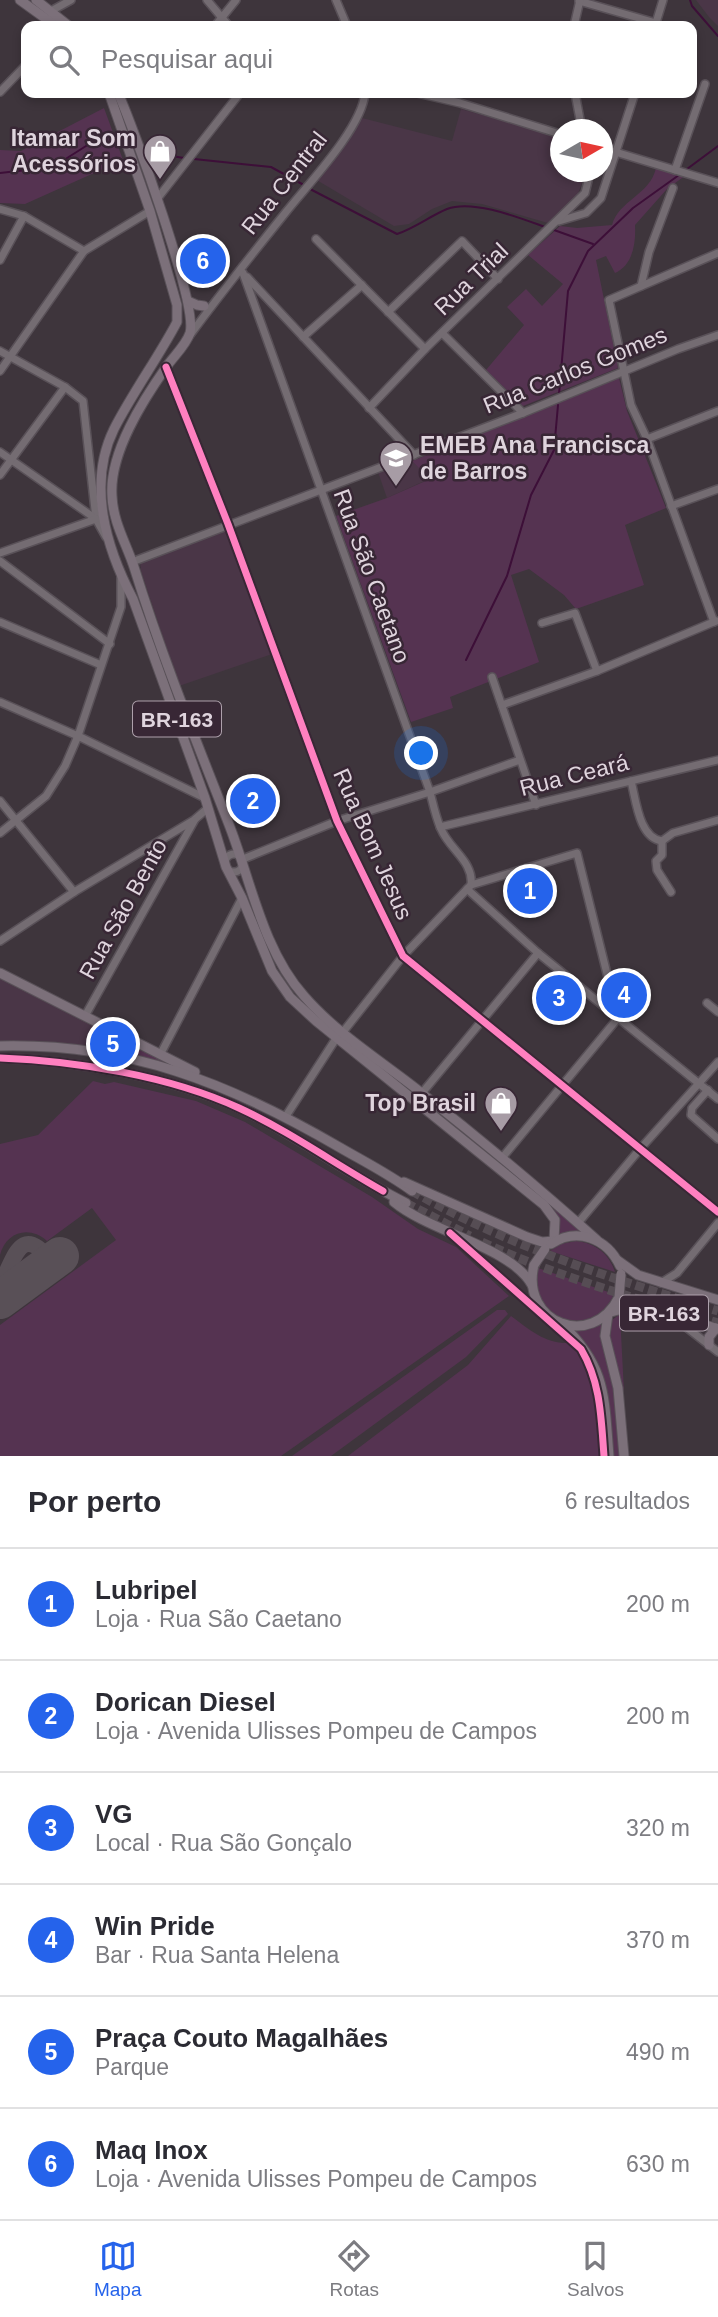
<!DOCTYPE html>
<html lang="pt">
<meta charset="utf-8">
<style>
:root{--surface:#fff;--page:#f7f7f7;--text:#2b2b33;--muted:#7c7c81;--line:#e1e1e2;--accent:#2563eb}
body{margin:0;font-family:Arial,sans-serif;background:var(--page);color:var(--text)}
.compass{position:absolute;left:550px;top:119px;width:63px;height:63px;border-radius:50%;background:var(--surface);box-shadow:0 4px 10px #0003;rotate:81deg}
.you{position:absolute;left:422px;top:754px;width:24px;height:24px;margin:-18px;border:5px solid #fff;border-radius:50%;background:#1a73e8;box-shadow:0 0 0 10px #1a73e833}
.badge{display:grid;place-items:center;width:46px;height:46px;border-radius:50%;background:var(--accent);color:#fff;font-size:23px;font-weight:700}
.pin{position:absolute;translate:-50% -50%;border:4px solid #fff;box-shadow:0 2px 7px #0006}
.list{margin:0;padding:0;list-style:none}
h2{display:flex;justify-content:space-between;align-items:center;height:91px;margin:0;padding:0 28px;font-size:30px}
h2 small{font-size:23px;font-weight:400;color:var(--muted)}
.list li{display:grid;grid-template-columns:46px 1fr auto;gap:21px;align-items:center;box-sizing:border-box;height:112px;padding:0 28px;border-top:2px solid var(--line)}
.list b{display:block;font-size:26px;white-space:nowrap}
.list p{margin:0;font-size:23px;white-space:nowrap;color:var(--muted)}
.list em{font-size:23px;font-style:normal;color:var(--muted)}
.icon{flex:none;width:38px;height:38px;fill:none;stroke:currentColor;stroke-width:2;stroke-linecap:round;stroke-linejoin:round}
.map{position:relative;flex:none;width:718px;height:1456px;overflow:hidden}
.search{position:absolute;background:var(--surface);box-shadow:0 4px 10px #0003;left:21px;right:21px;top:21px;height:77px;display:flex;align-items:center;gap:18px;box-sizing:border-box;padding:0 24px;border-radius:14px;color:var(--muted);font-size:26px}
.sheet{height:763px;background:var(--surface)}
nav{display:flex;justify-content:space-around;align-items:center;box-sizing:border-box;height:98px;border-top:2px solid var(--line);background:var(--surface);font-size:19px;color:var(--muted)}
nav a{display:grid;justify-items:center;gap:4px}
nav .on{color:var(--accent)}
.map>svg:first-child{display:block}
.built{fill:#4a3647}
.green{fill:#553351}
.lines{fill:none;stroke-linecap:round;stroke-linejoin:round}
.stream{stroke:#3d0f38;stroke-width:2}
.taxiway{stroke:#595057;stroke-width:16}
.runway{stroke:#595057;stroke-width:38}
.major-tunnel{stroke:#564d54;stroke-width:9;stroke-dasharray:9 4.5;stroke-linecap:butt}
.minor-casing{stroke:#595158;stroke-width:10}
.major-casing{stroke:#595158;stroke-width:11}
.minor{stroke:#746c72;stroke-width:7}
.major{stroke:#7c707a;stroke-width:9}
.major-bridge-casing{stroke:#595158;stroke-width:11;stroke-linecap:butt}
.major-bridge{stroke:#7c707a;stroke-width:9}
.cycleway-casing{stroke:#382735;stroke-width:11}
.cycleway{stroke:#ff80c0;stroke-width:7}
.labels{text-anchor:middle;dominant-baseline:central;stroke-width:5;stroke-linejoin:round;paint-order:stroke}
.shield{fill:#382735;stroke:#ada0ab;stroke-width:2}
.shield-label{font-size:21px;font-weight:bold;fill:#dfd4dd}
.poi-label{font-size:23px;font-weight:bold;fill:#dfd4dd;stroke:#382735;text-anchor:end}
.street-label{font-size:23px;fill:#dfd4dd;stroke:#382735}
</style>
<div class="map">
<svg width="718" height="1456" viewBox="0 0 718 1456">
<rect width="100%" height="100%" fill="#3e353c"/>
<!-- built -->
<g class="built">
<path d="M696 0H718V26L709 17Z"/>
<path d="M461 109 560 137V172H581L583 180 578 194 548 223 482 204 452 201 432 209 409 224 394 226 315 179 362 118 452 141Z"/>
<path d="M412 461 431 478 387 498 378 472Z"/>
<path d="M226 528 272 654 179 686 141 571 140 561Z"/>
<path d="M0 977 185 1070 152 1061 0 1042Z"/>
</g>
<!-- green -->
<g class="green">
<path d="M104 108 123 160 25 204 0 203V150L21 151Z"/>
<path d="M656 168 686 175 667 189 635 225C636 243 633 265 615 273L606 256 596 260 618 368 523 406 486 370 524 325 507 307 526 289 542 306 563 284 528 255 560 226 577 228 612 225C619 200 650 195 656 168Z"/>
<path d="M619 378 627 411 666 508 625 525 644 585 576 609 564 595 529 569 511 575 539 662 450 697 453 708 411 722 336 516 387 498 430 479 412 461Z"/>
<path d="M100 1026 168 1063 91 1045Z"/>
<path d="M93 1081 105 1084 114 1082 196 1101 245 1122 372 1197 418 1229 456 1247 509 1296 281 1456H0V1325L116 1240 92 1208 47 1241C29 1225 6 1232 0 1255V1144L38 1135Z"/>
<path d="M551 1206 585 1234 558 1237 559 1221Z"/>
<path d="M576 1241C596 1243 609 1254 615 1272L550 1251 561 1244Z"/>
<path d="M538 1268 614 1294C592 1343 525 1318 538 1268Z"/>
<path d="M497 1310H505L508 1314 466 1357 331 1456H292Z"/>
<path d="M620 1314 624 1392 610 1337 612 1320Z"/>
<path d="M511 1316C530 1330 545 1344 570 1343 599 1374 598 1416 602 1456H348L468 1365Z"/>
<path d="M603 1321 601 1338 615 1388 620 1456H613C610 1409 609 1365 573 1329L595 1326Z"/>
</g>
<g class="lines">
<!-- stream -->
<g class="stream">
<path d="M690 0 692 6 718 36"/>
<path d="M146 152 184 158"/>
<path d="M194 159 271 167 302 184"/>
<path d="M687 169 718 146"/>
<path d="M0 173 53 167 97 139 113 144"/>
<path d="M310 189 397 234C415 228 430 216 447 209 473 199 520 218 545 227"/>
<path d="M554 230 593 244"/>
<path d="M559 394 568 291 588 251 633 208 679 175"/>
<path d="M466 660 507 576 531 495 554 450 558 405"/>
</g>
<!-- taxiway -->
<path class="taxiway" d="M0 1285C15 1259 20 1221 52 1262"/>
<!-- runway -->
<path class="runway" d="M0 1300 60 1256"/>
<!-- major-tunnel -->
<g class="major-tunnel">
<path d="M412 1191C510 1247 610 1278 718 1311"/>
<path d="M406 1203 470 1236"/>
<path d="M482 1242C557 1277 639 1299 718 1323"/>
</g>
<defs>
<g id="minor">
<path d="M207 0 229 26"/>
<path d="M336 0 347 26"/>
<path d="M579 1 656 23"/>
<path d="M51 11 71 0"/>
<path d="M215 26 236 0"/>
<path d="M574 26 580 0"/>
<path d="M655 26 663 0"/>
<path d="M0 92 26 65"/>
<path d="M417 93 460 103 560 134"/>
<path d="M575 93 582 130"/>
<path d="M602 148 718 183"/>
<path d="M675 170 705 84"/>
<path d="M157 199 240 93"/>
<path d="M0 209 24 216 84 251"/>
<path d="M559 221 586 213 601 198 635 93"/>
<path d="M316 239 425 349"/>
<path d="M0 260 24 216"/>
<path d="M243 273 430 792C433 804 436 818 441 829 450 850 474 862 471 885L403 956 343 1032"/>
<path d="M247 277 414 455"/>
<path d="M641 286 649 252 673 188"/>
<path d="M388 312 462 241 498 279"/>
<path d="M442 333 523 413"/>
<path d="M190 335C221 293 253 253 286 212 309 183 362 128 365 93"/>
<path d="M303 337 362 285"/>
<path d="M0 351 65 387 83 401 96 519 106 537"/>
<path d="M166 367 228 524 337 821 403 956 718 1212"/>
<path d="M0 371 84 251 150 211"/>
<path d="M369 408 425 349 585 193 588 181 587 172"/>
<path d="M647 439 718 411"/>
<path d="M0 452 96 519"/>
<path d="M0 475 65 387"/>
<path d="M671 506 718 489"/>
<path d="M0 553 96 519"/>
<path d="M0 561 110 644"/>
<path d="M132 562 523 413 678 349 718 335"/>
<path d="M0 622 101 665"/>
<path d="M714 622 647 439 631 405 609 300 718 253"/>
<path d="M542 623 575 613 597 671"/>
<path d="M492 677 536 805"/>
<path d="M0 702 78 736 205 798"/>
<path d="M502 705 597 671 716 621"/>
<path d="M631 781C636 800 639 838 662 841L673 833 718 820"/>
<path d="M0 801 74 892"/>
<path d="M440 827 718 760"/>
<path d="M0 833 46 796 65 766 78 736 121 607V577"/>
<path d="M662 841V855L656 861 657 870 671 892"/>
<circle cx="234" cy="863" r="9"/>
<path d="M243 859 337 821 430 792 520 760"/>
<path d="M471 885 577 853 618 1018 502 1158"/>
<path d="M467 889 538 953 718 1099"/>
<path d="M0 941 74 892 194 820 208 808"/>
<path d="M707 1003 718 1012"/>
<path d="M85 1016 194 821"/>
<path d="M160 1055 242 898"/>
<path d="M708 1090 692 1108 691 1115 718 1139"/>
<path d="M422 1093 538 953"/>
<path d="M286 1116 337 1037"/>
<path d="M578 1223 640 1149 718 1062"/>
<path d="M661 1283 677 1273 718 1223"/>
<path d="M672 1316 718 1352"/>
</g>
<g id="major">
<path d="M20 0 56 26"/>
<path d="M36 0 69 26"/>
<path d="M109 93 150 211 177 305V322C158 358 133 392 114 429 87 484 106 548 133 599L205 798 226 867 242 898 272 971 290 997 316 1021 544 1205 555 1220 554 1241"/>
<path d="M118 93C133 126 198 305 190 333 186 345 174 356 167 366 143 400 109 453 112 496 113 522 126 543 134 567 161 654 195 738 228 822 251 880 262 949 304 996 336 1033 381 1061 419 1091 480 1139 539 1188 597 1240"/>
<path d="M188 301 197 305 204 306"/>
<path d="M0 973 195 1072"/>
<path d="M0 1046C129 1043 229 1083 339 1147 363 1161 389 1174 412 1191"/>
<path d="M0 1058C77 1061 169 1076 239 1108 297 1135 349 1175 406 1203"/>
<path d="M404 1182 527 1237 542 1242 554 1241"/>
<path d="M394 1202C430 1232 511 1247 532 1285"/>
<path d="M551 1244C577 1227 607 1238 620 1266"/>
<path d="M617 1260 638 1275 718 1300"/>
<path d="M534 1265C520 1323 592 1351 619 1297"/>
<path d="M611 1312C646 1300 684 1319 718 1329"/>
<path d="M608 1314 605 1336 618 1388 624 1456"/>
<path d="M562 1324C607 1368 604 1396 609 1456"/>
<path d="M709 1345V1337L716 1328"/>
</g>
</defs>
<!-- minor casing -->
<use href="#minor" class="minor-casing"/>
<!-- major casing -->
<use href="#major" class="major-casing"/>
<!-- minor -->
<use href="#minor" class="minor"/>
<!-- major -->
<use href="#major" class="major"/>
<defs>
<g id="major-bridge">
<path d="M534 1265 545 1249"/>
<path d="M619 1297 621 1274"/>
</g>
</defs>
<!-- major-bridge casing -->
<use href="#major-bridge" class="major-bridge-casing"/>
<!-- major-bridge -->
<use href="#major-bridge" class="major-bridge"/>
<defs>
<g id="cycleway">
<path d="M166 367 228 524 337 821 403 956 718 1212"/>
<path d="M0 1058C77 1061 170 1076 239 1108 289 1131 335 1164 383 1191"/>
<path d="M450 1233 581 1349C601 1383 601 1418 604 1456"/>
</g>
</defs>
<!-- cycleway casing -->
<use href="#cycleway" class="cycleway-casing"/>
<!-- cycleway -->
<use href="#cycleway" class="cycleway"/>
</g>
<!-- icons -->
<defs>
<symbol id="shop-pin" viewBox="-11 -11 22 30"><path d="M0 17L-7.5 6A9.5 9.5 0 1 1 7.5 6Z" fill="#a79ca5" stroke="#382735"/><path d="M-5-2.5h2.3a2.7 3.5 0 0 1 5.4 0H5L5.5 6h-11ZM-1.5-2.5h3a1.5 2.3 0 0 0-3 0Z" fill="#fff"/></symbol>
<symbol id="school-pin" viewBox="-11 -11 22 30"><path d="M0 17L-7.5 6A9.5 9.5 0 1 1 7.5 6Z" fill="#a79ca5" stroke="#382735"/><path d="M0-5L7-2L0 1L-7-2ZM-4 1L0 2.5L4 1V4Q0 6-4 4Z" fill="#fff"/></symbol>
</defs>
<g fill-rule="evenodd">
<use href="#shop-pin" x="141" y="132" width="38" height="52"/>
<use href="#school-pin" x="377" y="439" width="38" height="52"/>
<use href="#shop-pin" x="482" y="1084" width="38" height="52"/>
</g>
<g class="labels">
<!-- shield labels -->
<g class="shield">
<rect x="133" y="701.5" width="88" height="35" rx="5"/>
<rect x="620" y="1295.5" width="88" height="35" rx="5"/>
</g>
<g class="shield-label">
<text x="177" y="719">BR-163</text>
<text x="664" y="1313">BR-163</text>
</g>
<!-- poi labels -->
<g class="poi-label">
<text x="136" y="138">Itamar Som<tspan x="136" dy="26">Acessórios</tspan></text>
<text x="420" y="445" text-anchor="start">EMEB Ana Francisca<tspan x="420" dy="26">de Barros</tspan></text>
<text x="476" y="1103">Top Brasil</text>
</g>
<!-- street labels -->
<g class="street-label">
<text transform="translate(284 183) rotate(-52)">Rua Central</text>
<text transform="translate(471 279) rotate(-44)">Rua Trial</text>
<text transform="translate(575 370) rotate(-22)">Rua Carlos Gomes</text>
<text transform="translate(372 576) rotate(70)">Rua São Caetano</text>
<text transform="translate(574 775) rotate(-14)">Rua Ceará</text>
<text transform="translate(373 844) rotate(66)">Rua Bom Jesus</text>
<text transform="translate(123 909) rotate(-61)">Rua São Bento</text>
</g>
</g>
</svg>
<svg class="compass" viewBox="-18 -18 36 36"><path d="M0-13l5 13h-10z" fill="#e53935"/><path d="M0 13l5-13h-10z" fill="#7c7c81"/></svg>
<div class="you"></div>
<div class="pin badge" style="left:530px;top:891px">1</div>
<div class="pin badge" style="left:253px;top:801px">2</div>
<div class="pin badge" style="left:559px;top:998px">3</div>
<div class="pin badge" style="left:624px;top:995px">4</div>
<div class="pin badge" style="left:113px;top:1044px">5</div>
<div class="pin badge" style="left:203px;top:261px">6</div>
<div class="search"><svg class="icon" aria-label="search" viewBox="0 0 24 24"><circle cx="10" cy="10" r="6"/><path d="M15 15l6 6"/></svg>Pesquisar aqui</div>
</div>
<section class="sheet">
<h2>Por perto<small>6 resultados</small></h2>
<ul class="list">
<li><span class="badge">1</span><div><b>Lubripel</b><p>Loja · Rua São Caetano</p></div><em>200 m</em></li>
<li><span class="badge">2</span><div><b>Dorican Diesel</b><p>Loja · Avenida Ulisses Pompeu de Campos</p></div><em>200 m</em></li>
<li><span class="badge">3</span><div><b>VG</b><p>Local · Rua São Gonçalo</p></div><em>320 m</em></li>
<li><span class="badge">4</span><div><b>Win Pride</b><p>Bar · Rua Santa Helena</p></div><em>370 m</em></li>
<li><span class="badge">5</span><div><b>Praça Couto Magalhães</b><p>Parque</p></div><em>490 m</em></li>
<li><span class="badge">6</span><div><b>Maq Inox</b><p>Loja · Avenida Ulisses Pompeu de Campos</p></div><em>630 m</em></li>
</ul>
</section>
<nav>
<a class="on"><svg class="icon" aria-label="map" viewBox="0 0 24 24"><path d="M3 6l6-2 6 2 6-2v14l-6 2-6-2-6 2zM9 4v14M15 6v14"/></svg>Mapa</a>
<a><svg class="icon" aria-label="directions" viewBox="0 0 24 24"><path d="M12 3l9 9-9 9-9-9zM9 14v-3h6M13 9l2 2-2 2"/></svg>Rotas</a>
<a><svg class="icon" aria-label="saved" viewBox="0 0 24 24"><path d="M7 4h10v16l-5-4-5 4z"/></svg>Salvos</a>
</nav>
